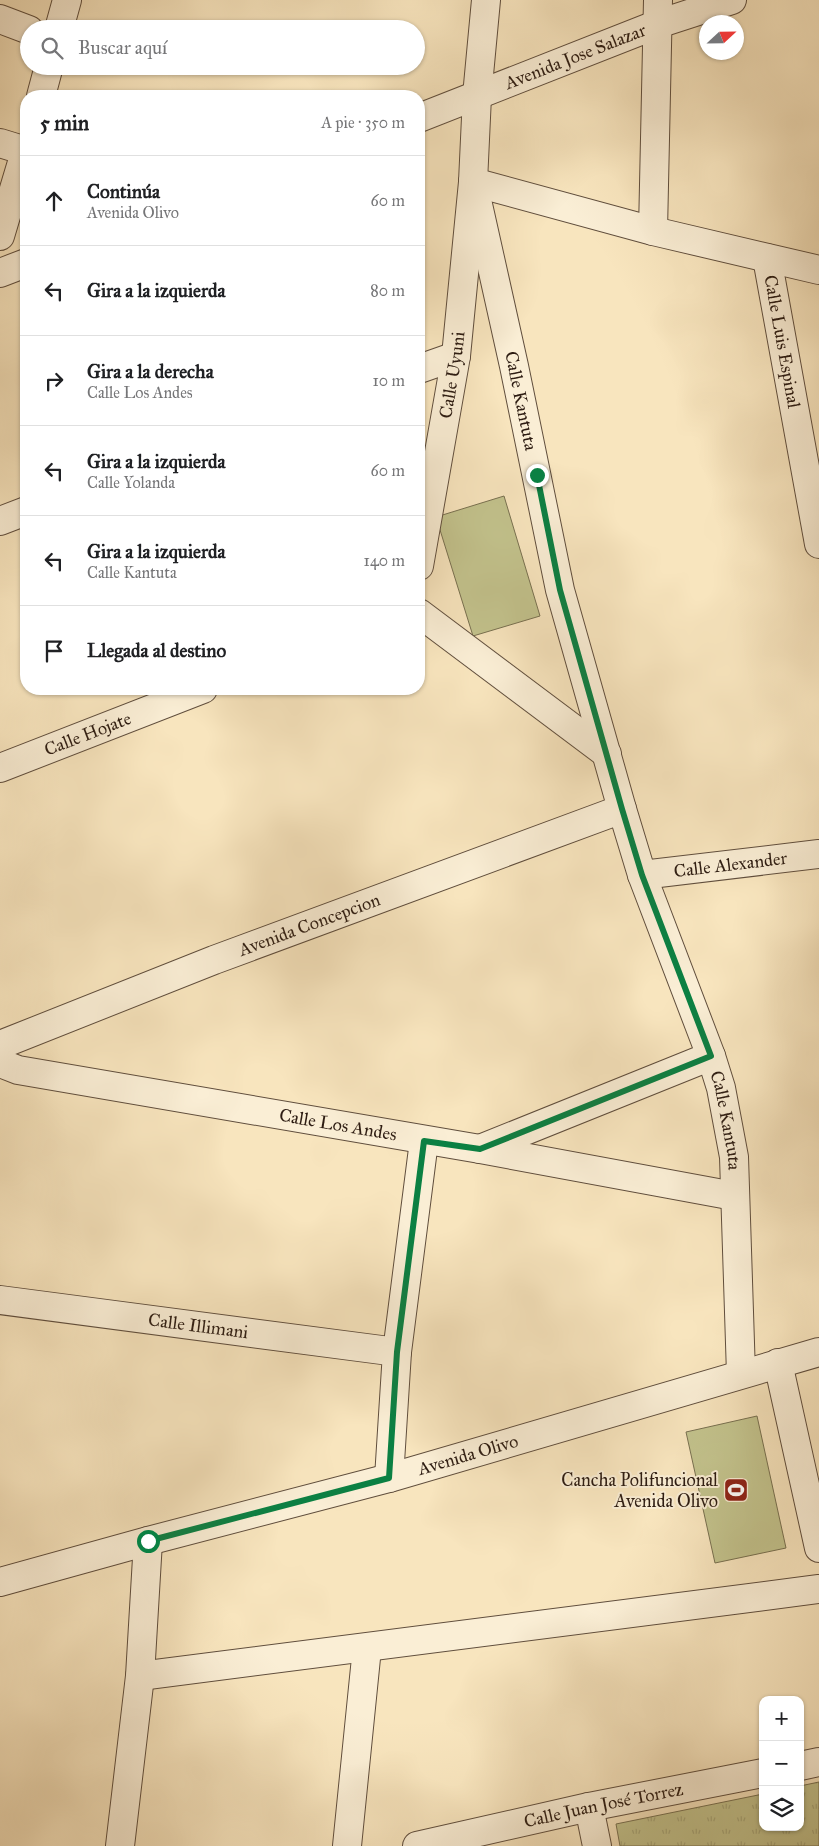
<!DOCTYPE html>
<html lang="es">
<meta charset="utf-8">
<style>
:root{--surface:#fff;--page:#f2f2f2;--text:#202124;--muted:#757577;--line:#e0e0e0}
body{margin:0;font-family:"IM FELL Great Primer",serif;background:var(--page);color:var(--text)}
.controls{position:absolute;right:15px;bottom:15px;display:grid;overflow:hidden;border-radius:10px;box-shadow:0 1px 4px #0004}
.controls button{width:45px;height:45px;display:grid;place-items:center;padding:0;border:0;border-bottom:1px solid var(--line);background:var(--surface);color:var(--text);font:25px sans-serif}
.compass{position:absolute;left:699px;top:15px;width:45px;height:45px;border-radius:50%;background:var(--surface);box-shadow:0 1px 4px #0004;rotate:68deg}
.stop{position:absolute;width:15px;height:15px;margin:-11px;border:4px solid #0b8043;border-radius:50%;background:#fff}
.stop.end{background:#0b8043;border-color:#fff;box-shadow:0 1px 5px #0008}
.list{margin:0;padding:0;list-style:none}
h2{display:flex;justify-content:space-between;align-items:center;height:65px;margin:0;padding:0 20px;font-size:21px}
h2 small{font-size:16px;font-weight:400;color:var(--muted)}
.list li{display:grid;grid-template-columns:32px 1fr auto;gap:15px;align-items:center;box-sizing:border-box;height:90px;padding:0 20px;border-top:1px solid var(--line)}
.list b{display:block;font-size:19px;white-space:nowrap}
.list p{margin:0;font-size:16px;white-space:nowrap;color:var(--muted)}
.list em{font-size:16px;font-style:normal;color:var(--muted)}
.icon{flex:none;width:28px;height:28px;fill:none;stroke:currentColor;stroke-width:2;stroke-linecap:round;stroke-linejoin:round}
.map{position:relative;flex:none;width:819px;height:1846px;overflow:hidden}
.search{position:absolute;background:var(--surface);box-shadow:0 1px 4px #0004;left:20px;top:20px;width:405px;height:55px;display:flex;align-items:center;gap:12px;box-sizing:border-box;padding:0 18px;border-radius:28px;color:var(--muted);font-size:19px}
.panel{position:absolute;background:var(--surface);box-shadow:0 1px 4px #0004;left:20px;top:90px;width:405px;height:605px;border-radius:20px}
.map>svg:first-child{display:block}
.grass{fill:#c3c38d;stroke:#787050}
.park{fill:url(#park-tufts);stroke:#787050}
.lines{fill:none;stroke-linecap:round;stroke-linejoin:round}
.minor-casing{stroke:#604e3d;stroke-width:30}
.minor{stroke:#faeed5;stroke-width:28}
.route{stroke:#0b8043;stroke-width:6}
.labels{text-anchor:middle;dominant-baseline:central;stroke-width:4;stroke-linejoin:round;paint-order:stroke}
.street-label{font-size:18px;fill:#2d1c12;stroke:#faeed5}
.poi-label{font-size:18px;fill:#2d1c12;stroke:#faeed5;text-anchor:end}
</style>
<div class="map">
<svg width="819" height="1846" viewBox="0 0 819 1846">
<defs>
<pattern id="park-tufts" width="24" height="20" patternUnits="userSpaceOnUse" patternTransform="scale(1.25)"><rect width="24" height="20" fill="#c3c38d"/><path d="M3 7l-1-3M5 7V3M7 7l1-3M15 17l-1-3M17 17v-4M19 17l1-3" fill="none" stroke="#a8a779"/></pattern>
</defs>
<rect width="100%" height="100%" fill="#f8e5be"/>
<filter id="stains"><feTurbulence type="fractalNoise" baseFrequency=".004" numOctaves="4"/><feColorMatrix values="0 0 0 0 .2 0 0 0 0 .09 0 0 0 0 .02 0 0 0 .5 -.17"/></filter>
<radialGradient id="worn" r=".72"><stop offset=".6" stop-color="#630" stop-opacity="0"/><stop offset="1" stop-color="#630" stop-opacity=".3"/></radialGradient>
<!-- grass -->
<g class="grass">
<path d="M504 496 540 616 473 636 436 517Z"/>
<path d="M757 1416 786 1548 715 1563 686 1432Z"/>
</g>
<!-- park -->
<path class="park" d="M819 1782V1846H620L616 1824 763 1794V1827H800V1786Z"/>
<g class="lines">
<defs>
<g id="minor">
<path d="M0 19 29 30"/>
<path d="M59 29 67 0"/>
<path d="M41 96 49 66"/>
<path id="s1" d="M419 118 658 24 732 0"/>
<path d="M0 143 26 151"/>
<path id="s2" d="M473 182 514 366 560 590 622 809 642 875 711 1056 721 1088 734 1157 741 1374"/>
<path d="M473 182 653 231 819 270"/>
<path d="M653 231 658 0"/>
<path d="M0 236 26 149"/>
<path id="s3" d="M767 258 819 544"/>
<path d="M0 273 26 263"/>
<path d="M419 369 456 356"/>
<path d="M0 521 26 511"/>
<path id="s4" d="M419 566 456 356 473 182 477 96 486 0"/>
<path d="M419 613 607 754"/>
<path id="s5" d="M0 768 203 689"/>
<path id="s6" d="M642 875 819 854"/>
<path id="s7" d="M0 1045 214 960 622 809"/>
<path id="s8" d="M0 1063 18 1070 480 1149 734 1196"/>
<path d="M480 1149 711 1056"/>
<path id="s9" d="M0 1300 397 1352"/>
<path d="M778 1363 819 1548"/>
<path d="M389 1478 397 1352 424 1141"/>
<path id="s10" d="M0 1582 148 1541 389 1478 819 1352"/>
<path d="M140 1676 819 1589"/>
<path d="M800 1766 819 1762"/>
<path d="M589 1807 597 1846"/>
<path d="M120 1846 140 1676 148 1541"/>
<path d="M347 1846 367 1648"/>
<path id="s11" d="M417 1846 589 1807 763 1773"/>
</g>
</defs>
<!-- minor casing -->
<use href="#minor" class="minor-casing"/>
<!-- minor -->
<use href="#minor" class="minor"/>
</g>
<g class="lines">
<!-- route -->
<path class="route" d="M148 1541 389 1478 397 1352 424 1141 480 1149 711 1056 642 875 622 809 560 590 537 475"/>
</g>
<!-- icons -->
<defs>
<symbol id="stadium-square" viewBox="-11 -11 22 22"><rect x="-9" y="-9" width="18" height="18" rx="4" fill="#8f2418" stroke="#faeed5"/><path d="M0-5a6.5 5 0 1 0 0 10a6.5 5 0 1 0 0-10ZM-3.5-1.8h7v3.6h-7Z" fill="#fff"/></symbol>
</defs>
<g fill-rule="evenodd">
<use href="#stadium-square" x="722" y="1476" width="28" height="28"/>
</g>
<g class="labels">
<!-- street labels -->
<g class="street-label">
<text stroke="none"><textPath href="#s1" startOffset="168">Avenida Jose Salazar</textPath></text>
<text stroke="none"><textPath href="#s3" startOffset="85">Calle Luis Espinal</textPath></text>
<text stroke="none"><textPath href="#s4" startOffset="194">Calle Uyuni</textPath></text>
<text stroke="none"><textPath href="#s2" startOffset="224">Calle Kantuta</textPath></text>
<text stroke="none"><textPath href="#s5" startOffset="94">Calle Hojate</textPath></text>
<text stroke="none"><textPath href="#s6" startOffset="89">Calle Alexander</textPath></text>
<text stroke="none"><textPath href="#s7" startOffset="332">Avenida Concepcion</textPath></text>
<text stroke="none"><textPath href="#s2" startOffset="974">Calle Kantuta</textPath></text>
<text stroke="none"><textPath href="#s8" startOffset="344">Calle Los Andes</textPath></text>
<text stroke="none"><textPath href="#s9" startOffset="200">Calle Illimani</textPath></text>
<text stroke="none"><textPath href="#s10" startOffset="485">Avenida Olivo</textPath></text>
<text stroke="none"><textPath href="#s11" startOffset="191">Calle Juan José Torrez</textPath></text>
</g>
<!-- poi labels -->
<g class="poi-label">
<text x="718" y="1480">Cancha Polifuncional<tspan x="718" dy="21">Avenida Olivo</tspan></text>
</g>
</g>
<rect width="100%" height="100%" filter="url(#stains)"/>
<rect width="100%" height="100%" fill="url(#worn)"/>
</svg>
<div class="controls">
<button>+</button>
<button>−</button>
<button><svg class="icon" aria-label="layers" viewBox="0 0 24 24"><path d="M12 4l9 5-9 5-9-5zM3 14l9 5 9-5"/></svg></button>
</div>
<svg class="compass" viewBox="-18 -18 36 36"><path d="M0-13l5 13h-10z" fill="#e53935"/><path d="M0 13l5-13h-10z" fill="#757577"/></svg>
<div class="stop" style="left:148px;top:1541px"></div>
<div class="stop end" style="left:537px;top:475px"></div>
<div class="search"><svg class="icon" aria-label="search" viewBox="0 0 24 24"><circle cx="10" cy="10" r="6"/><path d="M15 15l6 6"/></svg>Buscar aquí</div>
<section class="panel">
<h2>5 min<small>A pie · 350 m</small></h2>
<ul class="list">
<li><svg class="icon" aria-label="ahead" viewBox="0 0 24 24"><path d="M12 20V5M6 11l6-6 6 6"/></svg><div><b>Continúa</b><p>Avenida Olivo</p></div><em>60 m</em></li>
<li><svg class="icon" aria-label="left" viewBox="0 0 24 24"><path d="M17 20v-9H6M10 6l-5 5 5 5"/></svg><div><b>Gira a la izquierda</b></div><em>80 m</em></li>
<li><svg class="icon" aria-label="right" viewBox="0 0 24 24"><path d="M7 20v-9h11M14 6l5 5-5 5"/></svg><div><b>Gira a la derecha</b><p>Calle Los Andes</p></div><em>10 m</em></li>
<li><svg class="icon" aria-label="left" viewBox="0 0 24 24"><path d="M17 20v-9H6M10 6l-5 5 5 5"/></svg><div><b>Gira a la izquierda</b><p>Calle Yolanda</p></div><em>60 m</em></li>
<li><svg class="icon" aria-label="left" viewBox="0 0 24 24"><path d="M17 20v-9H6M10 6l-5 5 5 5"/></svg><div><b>Gira a la izquierda</b><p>Calle Kantuta</p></div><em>140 m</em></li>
<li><svg class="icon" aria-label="arrive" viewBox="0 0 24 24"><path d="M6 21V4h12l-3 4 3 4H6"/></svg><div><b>Llegada al destino</b></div></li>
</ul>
</section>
</div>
